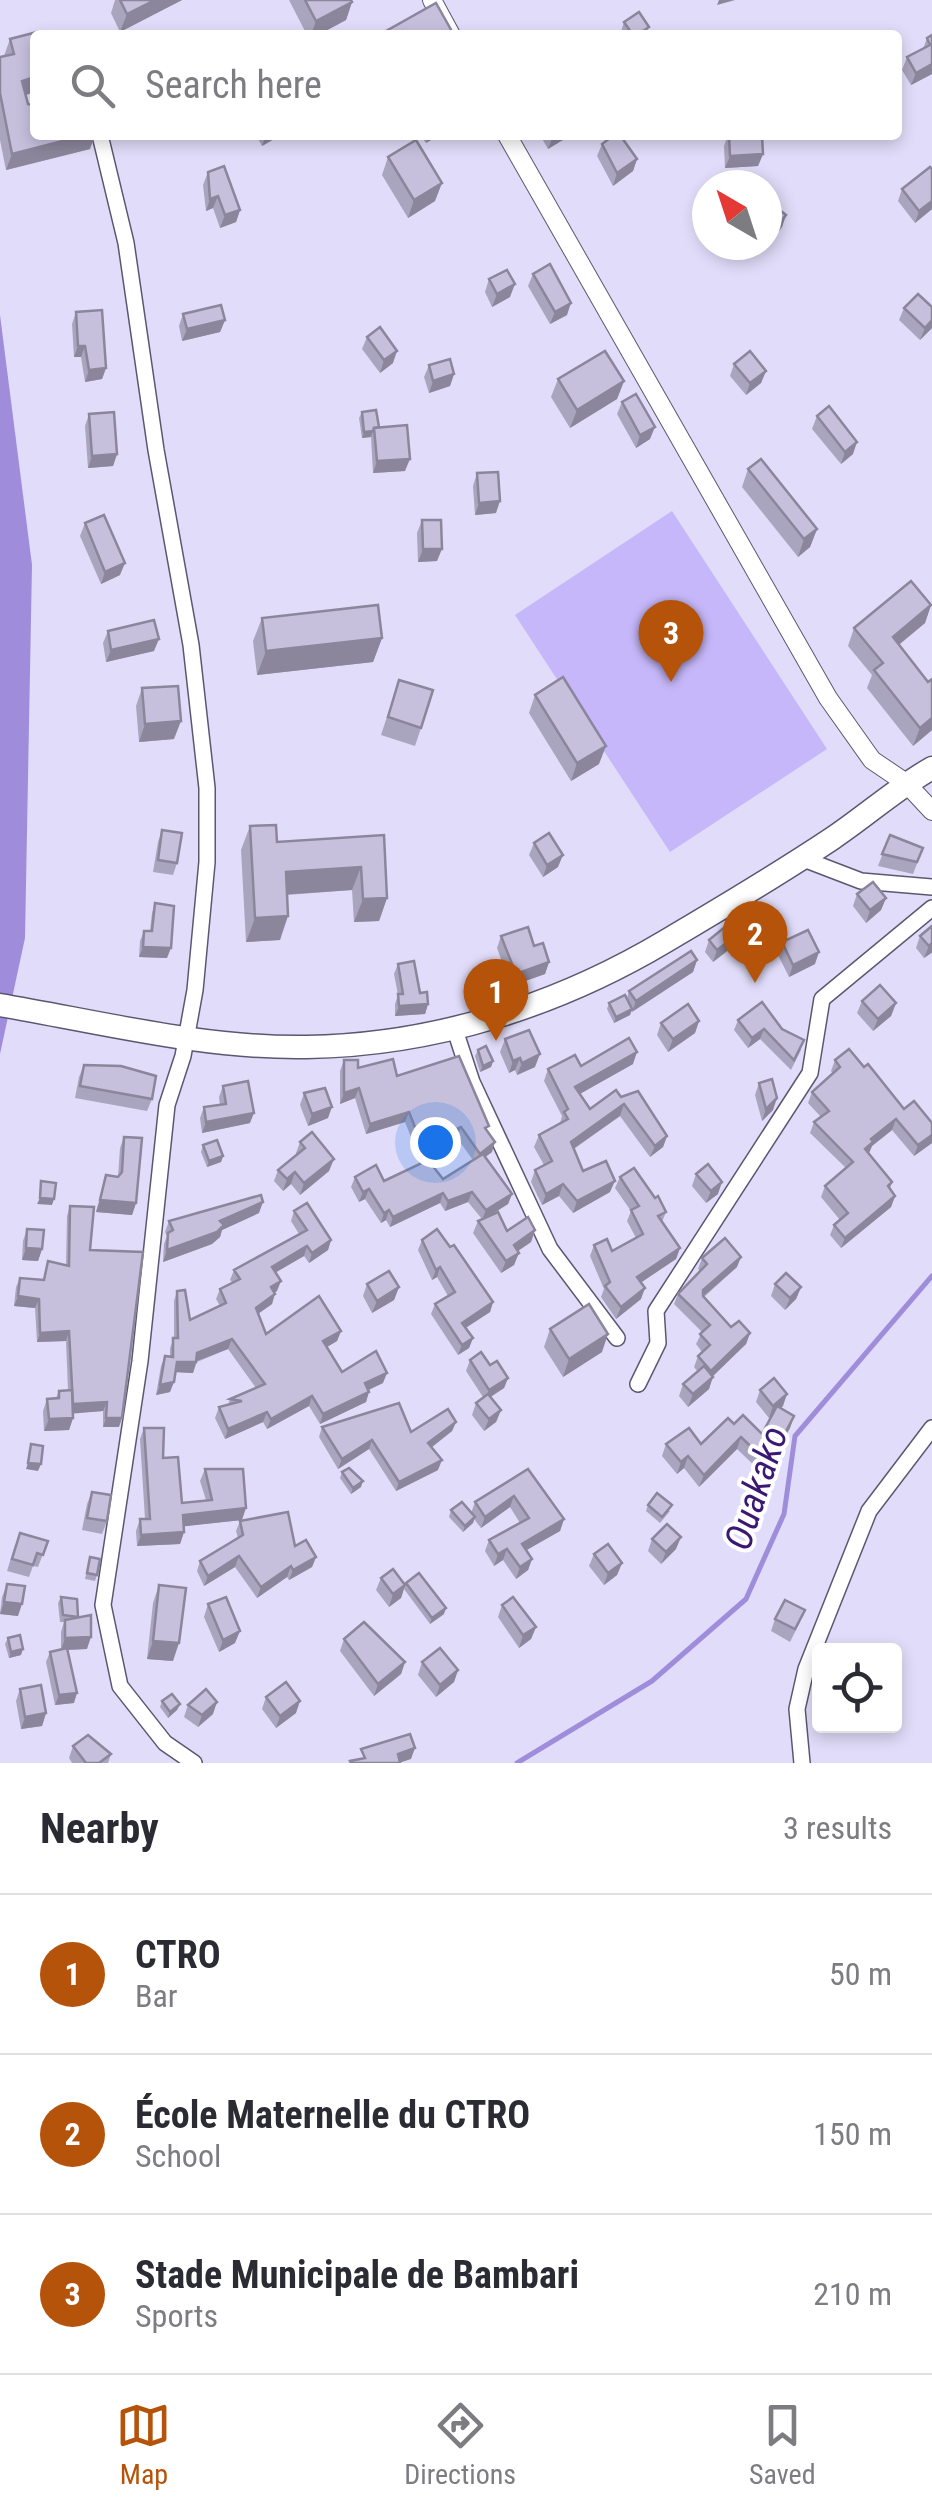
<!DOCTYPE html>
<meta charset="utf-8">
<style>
:root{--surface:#fff;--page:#f2f2f3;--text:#2b2b33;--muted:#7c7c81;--line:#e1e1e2;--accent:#b45309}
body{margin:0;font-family:"Roboto Condensed",sans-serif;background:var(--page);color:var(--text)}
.controls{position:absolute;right:30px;bottom:30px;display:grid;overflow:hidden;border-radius:10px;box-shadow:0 5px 15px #0003}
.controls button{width:90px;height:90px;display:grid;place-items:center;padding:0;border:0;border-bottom:2px solid var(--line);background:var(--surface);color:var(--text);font:50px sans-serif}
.compass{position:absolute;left:692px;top:170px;width:90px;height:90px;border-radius:50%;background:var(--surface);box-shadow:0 5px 15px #0003;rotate:321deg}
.you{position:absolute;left:435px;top:1142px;width:35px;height:35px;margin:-25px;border:8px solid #fff;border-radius:50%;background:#1a73e8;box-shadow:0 0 0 15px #1a73e833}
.badge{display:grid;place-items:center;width:65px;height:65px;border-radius:50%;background:var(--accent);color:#fff;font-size:32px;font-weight:700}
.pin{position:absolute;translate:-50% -82px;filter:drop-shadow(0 2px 5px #0008)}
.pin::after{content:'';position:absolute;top:52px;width:35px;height:30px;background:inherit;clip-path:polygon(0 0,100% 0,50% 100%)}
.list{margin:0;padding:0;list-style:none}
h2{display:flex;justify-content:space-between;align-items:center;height:130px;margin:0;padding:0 40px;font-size:42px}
h2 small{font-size:32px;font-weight:400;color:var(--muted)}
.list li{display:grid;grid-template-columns:65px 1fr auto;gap:30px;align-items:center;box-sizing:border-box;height:160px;padding:0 40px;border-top:2px solid var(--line)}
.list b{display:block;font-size:38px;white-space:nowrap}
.list p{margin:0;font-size:32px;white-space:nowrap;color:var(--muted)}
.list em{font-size:32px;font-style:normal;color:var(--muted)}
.icon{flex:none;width:55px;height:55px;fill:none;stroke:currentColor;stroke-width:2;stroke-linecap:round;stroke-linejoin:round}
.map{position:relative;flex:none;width:932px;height:1763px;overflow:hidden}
.search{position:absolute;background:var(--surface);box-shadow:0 5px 15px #0003;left:30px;right:30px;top:30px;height:110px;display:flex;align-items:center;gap:25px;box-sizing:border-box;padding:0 35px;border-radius:10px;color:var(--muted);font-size:38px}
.sheet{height:610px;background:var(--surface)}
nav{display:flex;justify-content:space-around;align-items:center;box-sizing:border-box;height:140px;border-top:2px solid var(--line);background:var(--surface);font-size:28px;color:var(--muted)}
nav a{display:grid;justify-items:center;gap:5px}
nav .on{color:var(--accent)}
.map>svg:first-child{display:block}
.green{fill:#c5b7f9}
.water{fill:#9f8ddb}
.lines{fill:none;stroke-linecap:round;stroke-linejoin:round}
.stream{stroke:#9f8ddb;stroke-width:5}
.minor-casing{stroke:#5c5770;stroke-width:18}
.tertiary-casing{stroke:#5c5770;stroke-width:20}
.primary-casing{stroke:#5c5770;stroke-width:25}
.minor{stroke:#fff;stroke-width:15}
.tertiary{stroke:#fff;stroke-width:18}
.primary{stroke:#fff;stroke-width:22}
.wall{fill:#aaa5be}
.shaded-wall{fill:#8b869b}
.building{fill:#c6c0dd;stroke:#8b869b;stroke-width:2.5}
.labels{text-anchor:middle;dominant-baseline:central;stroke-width:8;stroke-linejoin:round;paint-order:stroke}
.water-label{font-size:38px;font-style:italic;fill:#3b1874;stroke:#fff}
</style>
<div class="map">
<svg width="932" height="1763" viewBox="0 0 932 1763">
<rect width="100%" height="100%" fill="#e1dcf9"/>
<!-- green -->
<path class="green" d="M672 511 827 749 670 852 515 615Z"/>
<!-- water -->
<path class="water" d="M0 315 32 565 25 938 0 1054Z"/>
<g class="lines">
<!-- stream -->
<path class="stream" d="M517 1763 652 1681 746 1599 784 1514 795 1436 932 1276"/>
<defs>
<g id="minor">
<path d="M100 135 126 243 156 450 191 645 207 788V862L195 990 183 1056 167 1105 140 1361 103 1605 120 1686 165 1743 194 1763"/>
<path d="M801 858 861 881 932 887"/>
<path d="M455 1030 472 1082 550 1249 617 1338"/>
<path d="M638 1384 658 1343 656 1311 810 1073 822 999 932 908"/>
<path d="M802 1763 797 1709 806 1669 869 1511 932 1428"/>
</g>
<g id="tertiary">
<path d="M432 0 451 35"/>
<path d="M507 135 828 698 872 760 906 783 932 811"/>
</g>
<path id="primary" d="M0 1005C100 1022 206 1049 307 1047 434 1045 557 1006 666 941 722 908 779 874 833 838 867 815 897 788 932 768"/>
</defs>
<!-- minor casing -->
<use href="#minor" class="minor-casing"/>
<!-- tertiary casing -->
<use href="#tertiary" class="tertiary-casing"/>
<!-- primary casing -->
<use href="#primary" class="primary-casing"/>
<!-- minor -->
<use href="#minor" class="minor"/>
<!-- tertiary -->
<use href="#tertiary" class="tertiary"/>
<!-- primary -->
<use href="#primary" class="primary"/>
</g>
<!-- wall -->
<g class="wall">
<path d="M115 0H182L120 32 111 13Z"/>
<path d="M289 0H351L352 2 346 20 318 35H307Z"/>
<path d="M624 22 649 27 646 35H620Z"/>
<path d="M35 35V92L26 95 35 135 90 149 6 170 0 140V57L4 56 10 39Z"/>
<path d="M932 35V74L911 85 902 70 907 57 923 49 927 38Z"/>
<path d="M256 135H281L262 146Z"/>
<path d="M420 135H439L426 143Z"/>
<path d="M540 135H571L548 149Z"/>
<path d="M728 135 763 154 758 166 725 168 724 146Z"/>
<path d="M602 144 637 159 633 171 613 186 597 156Z"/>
<path d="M388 157 435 201 408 218 382 175Z"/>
<path d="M932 169V209L915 223 898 201 902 189Z"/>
<path d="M208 172 240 210 236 222 220 228 213 208 206 211 203 185Z"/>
<path d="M767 200 786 215 782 227 767 246Z"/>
<path d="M533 274 567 315 550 324 528 286Z"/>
<path d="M489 279 510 297 492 307 485 292Z"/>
<path d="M932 307V328L920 340 899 320 904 308Z"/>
<path d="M76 312 106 368 102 379 85 382 81 357H74L72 324Z"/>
<path d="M183 314 225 320 220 332 182 341 179 326Z"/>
<path d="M367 337 393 363 380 373 362 349Z"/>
<path d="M734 364 766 371 761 383 746 395 730 376Z"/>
<path d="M429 365 454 374 450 386 429 393 424 377Z"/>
<path d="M558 379 624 381 617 399 570 428 551 397Z"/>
<path d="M622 402 650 439 636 448 617 414Z"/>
<path d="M362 412 379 427 405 471 373 473 371 437 362 438 359 418Z"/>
<path d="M89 414 117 454 113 466 88 468 85 426Z"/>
<path d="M817 416 853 454 841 464 812 429Z"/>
<path d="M748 469 817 529 810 547 798 557 742 487Z"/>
<path d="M477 473 496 513 475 515 473 486Z"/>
<path d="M422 520 437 561 418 562 417 533Z"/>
<path d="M85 523 120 575 101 584 80 536Z"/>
<path d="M931 605 925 623 899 645 928 682 932 679V730L913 746 867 688 872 675 848 646 854 628Z"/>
<path d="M262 618 382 638 373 662 257 675 253 641Z"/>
<path d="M108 631 154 651 106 662 103 643Z"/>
<path d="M399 680 421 728 415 746 381 735Z"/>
<path d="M142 688 174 739 139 742 136 706Z"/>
<path d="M535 695 599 764 571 781 529 713Z"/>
<path d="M250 826 277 842 384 835 387 898 379 921 354 922 352 890 287 895 280 940 246 942 241 850Z"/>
<path d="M162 830 177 863 173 875 153 872 158 842Z"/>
<path d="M890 835 923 848 913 874 878 866Z"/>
<path d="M534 843 558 867 543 877 529 855Z"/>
<path d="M857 894 886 898 881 910 866 923 853 906Z"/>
<path d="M155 903 167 958 139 957 140 941 144 931H150L152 913Z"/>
<path d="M932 926V953L924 958 916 948 920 936Z"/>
<path d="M739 933 735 945 713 962 705 952 709 940Z"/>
<path d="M501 936 534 946 549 962 545 974 511 986 497 948Z"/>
<path d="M782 942 815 964 789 977 778 955Z"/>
<path d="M697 960 693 972 631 1012 630 1015 614 1023 607 1009 609 1003 627 998 629 991Z"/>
<path d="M398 964 428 1004 425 1014 395 1016V1004L398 995 394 974Z"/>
<path d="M862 1001 896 1003 891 1016 873 1031 857 1013Z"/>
<path d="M738 1020 782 1029 801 1050 791 1070 760 1039 748 1048 734 1030Z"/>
<path d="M699 1021 695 1033 668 1052 657 1035 661 1023Z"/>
<path d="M505 1039 535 1067 517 1075 515 1070 509 1073 500 1052Z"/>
<path d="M478 1050 493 1061 491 1067 480 1072 475 1056Z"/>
<path d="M344 1060 358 1068 397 1076 487 1131 492 1152 485 1157 512 1194 508 1204 488 1217 507 1231 535 1230 531 1242 518 1251 514 1265 501 1273 473 1233 478 1221 482 1219 468 1202 445 1211 440 1203 390 1227 386 1220 381 1223 365 1199 359 1202 351 1187 355 1177 384 1181 443 1179 473 1160 457 1138 440 1145 436 1154 420 1160 405 1122 366 1134 355 1098 340 1104V1071Z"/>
<path d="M835 1060 864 1067 904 1109 932 1123V1143L914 1156 892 1130 872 1146 869 1153 892 1182 890 1189 895 1196 891 1207 841 1248 830 1235 834 1225 840 1220 821 1197 825 1186 846 1168 810 1133 814 1122 821 1117 808 1103 812 1092 833 1074 831 1071Z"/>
<path d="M633 1064 579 1094 590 1109 621 1097 667 1136 663 1147 650 1157 620 1116 574 1149 583 1171 610 1192 573 1213 559 1196 542 1205 531 1182 535 1170 544 1165 534 1147 539 1135 560 1124 562 1116 544 1081 548 1069 581 1066Z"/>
<path d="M84 1065 152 1099 147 1111 75 1098 79 1077Z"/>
<path d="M759 1083 773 1110 762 1121 755 1095Z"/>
<path d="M223 1086 250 1123 202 1133 200 1118 204 1107 220 1105 219 1097Z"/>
<path d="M304 1093 328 1118 308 1126 300 1105Z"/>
<path d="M124 1137 136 1203 132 1215 96 1212 106 1175 118 1177 120 1148Z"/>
<path d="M300 1142 329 1171 300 1195 291 1184 283 1191 274 1181 278 1170 297 1155 296 1153Z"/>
<path d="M203 1145 223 1156 221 1162 207 1167 201 1152Z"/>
<path d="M696 1174 718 1194 706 1203 692 1186Z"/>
<path d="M620 1177 655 1198 666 1212 662 1222 680 1248 676 1259 641 1282V1299L616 1319 601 1297 604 1289 590 1256 594 1245 612 1251 636 1238 627 1221 631 1211 615 1188Z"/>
<path d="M70 1206 90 1250 119 1427H103V1411L73 1413V1418L69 1430 44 1431 43 1411 47 1399 56 1398 59 1391 68 1390 66 1341 37 1342 35 1308 14 1306 16 1287 20 1278 43 1280 48 1261 66 1265 67 1216Z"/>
<path d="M294 1211 331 1240 328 1250 309 1263 304 1256 275 1272 277 1291 274 1293 272 1304 258 1314 266 1334 341 1331 337 1341 327 1347 342 1372 383 1383 369 1390 366 1402 320 1424 309 1406 267 1429 263 1422 225 1439 215 1418 219 1407 228 1405 230 1399 256 1388 228 1349 197 1362 193 1373 175 1372 170 1392 156 1395 161 1366 165 1356 170 1357V1348L174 1338V1301L177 1291 190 1320 220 1306 216 1299 220 1289 232 1282 230 1280 234 1270 299 1234 291 1221Z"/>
<path d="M259 1213 222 1230 220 1237 212 1244 163 1262 164 1244 167 1236 165 1232 169 1221Z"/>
<path d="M27 1229 42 1249 38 1261 22 1260 23 1241Z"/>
<path d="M422 1240 450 1247 493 1302 490 1312 465 1328 473 1338 469 1348 458 1355 431 1314 435 1304 448 1296 437 1277 432 1280 418 1250Z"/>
<path d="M702 1258 737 1267 704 1297 731 1327 750 1333 746 1344 712 1376 709 1389 688 1407 679 1396 683 1384 698 1372 694 1367 698 1356 702 1352 696 1344 702 1332 674 1304 678 1294 700 1271 698 1269Z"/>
<path d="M367 1284 399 1287 394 1300 372 1313 363 1296Z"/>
<path d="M775 1284 801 1287 796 1299 785 1310 771 1296Z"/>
<path d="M550 1329 602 1352 563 1377 544 1347Z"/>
<path d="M470 1360 490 1365 508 1378 504 1388 491 1397 501 1410 496 1422 484 1431 472 1415 476 1403 483 1397 466 1371Z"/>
<path d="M760 1390 783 1406 780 1408 794 1416 790 1428 779 1447 757 1468 737 1449 699 1487 684 1468 677 1474 662 1456 666 1444H701L734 1424 762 1434 772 1415 769 1418 756 1402Z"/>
<path d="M456 1422 452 1431 431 1448 438 1470 396 1491 369 1449 338 1469 319 1437 322 1427 411 1432Z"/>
<path d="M144 1428 163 1458 182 1503 206 1500 200 1481 205 1469 242 1520 183 1526 184 1532 180 1544 137 1546 136 1531 140 1519H145L140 1439Z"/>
<path d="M528 1469 564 1519 560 1531 526 1550 532 1559 528 1570 516 1579 503 1560 494 1566 485 1551 489 1540 520 1523 510 1507 481 1528 474 1519 473 1523 463 1532 449 1517 451 1510 471 1513 475 1502Z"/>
<path d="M342 1472 361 1487 351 1494 340 1478Z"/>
<path d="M92 1492 107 1521 102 1534 82 1530 87 1504Z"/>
<path d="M648 1505 670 1511 660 1523 646 1511Z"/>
<path d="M240 1521 316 1557 312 1567 289 1580 287 1577 257 1598 235 1567 204 1586 197 1571 200 1561 238 1538 236 1531Z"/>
<path d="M652 1539 676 1549 661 1564 648 1551Z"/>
<path d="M48 1541 38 1567 33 1566 29 1577 7 1571 15 1545Z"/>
<path d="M594 1554 622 1563 617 1575 604 1585 589 1566Z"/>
<path d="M90 1557 97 1575 95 1581 85 1579Z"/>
<path d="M381 1578 405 1585 406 1583 444 1614 430 1624 404 1589 401 1598 389 1607 376 1590Z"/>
<path d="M7 1584 18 1616 0 1614 2 1597Z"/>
<path d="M159 1585 173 1661 147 1659 153 1603Z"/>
<path d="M61 1597 78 1617 87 1649 68 1650 74 1703 55 1705 46 1662 50 1652 61 1650V1632L64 1622H60L58 1603Z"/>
<path d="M208 1604 235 1643 219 1652 204 1617Z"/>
<path d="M502 1605 536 1627 531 1639 519 1648 498 1617Z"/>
<path d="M775 1619 800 1622 790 1642 771 1631Z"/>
<path d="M8 1638 21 1655 9 1658 5 1644Z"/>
<path d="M344 1639 405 1662 401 1674 374 1696 340 1651Z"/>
<path d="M422 1662 458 1670 454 1682 436 1697 418 1675Z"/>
<path d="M20 1689 46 1713 42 1726 21 1729 16 1701Z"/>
<path d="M266 1697 296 1713 276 1728 262 1709Z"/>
<path d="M162 1701 180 1704 177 1710 168 1718 160 1707Z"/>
<path d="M188 1705 213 1714 198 1727 184 1717Z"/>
<path d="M73 1746 111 1754 108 1763H72L69 1758Z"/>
</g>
<!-- shaded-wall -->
<g class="shaded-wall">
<path d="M155 0H182L120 32 127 14Z"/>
<path d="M719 0H735L717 5Z"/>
<path d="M352 2 346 20 318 35H311L316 21Z"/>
<path d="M932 64V74L911 85 916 73Z"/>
<path d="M35 77V92L16 98 22 81Z"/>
<path d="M86 135H95L90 149 6 170 12 154Z"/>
<path d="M266 135H281L262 146Z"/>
<path d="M429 135H439L426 143Z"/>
<path d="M555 135H571L548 149 553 136Z"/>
<path d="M763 154 758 166 725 168 730 156Z"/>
<path d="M637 159 633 171 613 186 617 173Z"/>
<path d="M442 183 435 201 408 218 414 200Z"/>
<path d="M218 196 213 208 206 211 210 199Z"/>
<path d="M932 201V209L915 223 919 211Z"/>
<path d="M240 210 236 222 220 228 225 215Z"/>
<path d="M786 215 782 227 767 246 772 233Z"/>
<path d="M515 284 510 297 492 307 497 294Z"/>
<path d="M571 303 567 315 550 324 555 312Z"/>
<path d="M225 320 220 332 182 341 187 329Z"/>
<path d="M932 320V328L920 340 925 328Z"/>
<path d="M78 346H85L81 357H74Z"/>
<path d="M397 351 393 363 380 373 384 360Z"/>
<path d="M106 368 102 379 85 382 89 370Z"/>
<path d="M766 371 761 383 746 395 750 383Z"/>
<path d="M454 374 450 386 429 393 433 381Z"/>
<path d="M624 381 617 399 570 428 577 410Z"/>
<path d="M655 427 650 439 636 448 640 435Z"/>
<path d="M373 431 371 437 362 438 364 432Z"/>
<path d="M857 442 853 454 841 464 845 452Z"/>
<path d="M117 454 113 466 88 468 92 456Z"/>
<path d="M410 459 405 471 373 473 377 461Z"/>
<path d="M500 501 496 513 475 515 479 503Z"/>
<path d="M817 529 810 547 798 557 804 539Z"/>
<path d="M423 549H442L437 561 418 562Z"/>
<path d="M125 563 120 575 101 584 105 572Z"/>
<path d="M931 605 925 623 886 655 893 637Z"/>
<path d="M382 638 373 662 257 675 266 651Z"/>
<path d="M159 639 154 651 106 662 111 650Z"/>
<path d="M932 718V730L913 746 920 728Z"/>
<path d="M181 721 174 739 139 742 145 724Z"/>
<path d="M606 746 599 764 571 781 577 763Z"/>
<path d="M563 855 558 867 543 877 547 865Z"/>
<path d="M361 867 352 890 277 895 286 872Z"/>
<path d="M387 898 379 921 354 922 363 899Z"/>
<path d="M886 898 881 910 866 923 870 910Z"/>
<path d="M288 916 280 940 246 942 255 918Z"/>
<path d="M739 933 735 945 713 962 717 950Z"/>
<path d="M932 943V952L924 958 929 946Z"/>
<path d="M143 947 171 948 167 958 139 957Z"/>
<path d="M819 952 815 964 789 977 793 965Z"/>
<path d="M697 960 693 972 632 1012 636 1001Z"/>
<path d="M549 962 545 974 511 986 516 974Z"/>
<path d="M896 1003 891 1016 873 1031 878 1019Z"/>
<path d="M428 1004 425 1014 395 1016 399 1006Z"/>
<path d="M632 1009 630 1015 614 1023 616 1017Z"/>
<path d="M699 1021 695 1033 668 1052 673 1039Z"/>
<path d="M764 1029 760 1039 748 1048 752 1038Z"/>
<path d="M637 1052 633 1064 571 1099 575 1087Z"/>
<path d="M540 1054 535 1067 517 1075 522 1063Z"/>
<path d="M520 1058 515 1070 509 1073 513 1061Z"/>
<path d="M493 1061 491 1067 480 1072 483 1066Z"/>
<path d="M359 1088 355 1098 340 1104 344 1093Z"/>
<path d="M777 1098 773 1110 762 1121 766 1109Z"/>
<path d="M624 1104 620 1116 567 1153 571 1142Z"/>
<path d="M332 1107 328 1118 308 1126 312 1114Z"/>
<path d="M409 1112 405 1122 366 1134 370 1124Z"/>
<path d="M254 1113 250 1123 202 1133 206 1122Z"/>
<path d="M896 1119 892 1130 872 1146 869 1153 862 1159 871 1139Z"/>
<path d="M461 1127 457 1138 440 1145 436 1154 420 1160 424 1150 438 1137Z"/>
<path d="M932 1135V1143L914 1156 918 1145Z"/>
<path d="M667 1136 663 1147 650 1157 655 1146Z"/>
<path d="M495 1142 492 1152 476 1164 480 1154Z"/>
<path d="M223 1156 221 1162 207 1167 209 1161Z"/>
<path d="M334 1159 329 1171 300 1195 304 1183Z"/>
<path d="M295 1172 291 1184 283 1191 287 1179Z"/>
<path d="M615 1181 610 1192 573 1213 577 1201Z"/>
<path d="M722 1182 718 1194 706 1203 711 1191Z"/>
<path d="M563 1184 559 1196 542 1205 546 1194Z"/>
<path d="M369 1189 365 1199 359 1202 363 1192Z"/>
<path d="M472 1192 468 1202 445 1211 448 1201Z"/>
<path d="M443 1193 440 1203 390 1227 393 1217Z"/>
<path d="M512 1194 508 1204 482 1220 486 1210Z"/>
<path d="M895 1196 891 1207 841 1248 845 1238Z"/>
<path d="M40 1198 54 1199 52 1205 37 1204Z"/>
<path d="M100 1200 136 1203 132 1215 96 1212Z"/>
<path d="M263 1202 259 1213 222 1230 220 1237 212 1244 163 1262 167 1250 220 1221Z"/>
<path d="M389 1210 386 1220 381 1223 384 1213Z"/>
<path d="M535 1230 531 1242 509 1257 514 1245Z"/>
<path d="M331 1240 328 1250 309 1263 312 1253Z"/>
<path d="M307 1246 304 1256 268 1277 272 1267Z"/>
<path d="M26 1248 42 1249 38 1261 22 1260Z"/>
<path d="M680 1248 676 1259 633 1288 637 1277Z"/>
<path d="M519 1253 514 1265 501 1273 506 1261Z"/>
<path d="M741 1257 737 1267 699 1300 703 1290Z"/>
<path d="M440 1267 437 1277 432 1280 436 1270Z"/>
<path d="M281 1281 277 1291 267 1297 271 1287Z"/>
<path d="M399 1287 394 1300 372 1313 377 1301Z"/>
<path d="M801 1287 796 1299 785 1310 790 1298Z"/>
<path d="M645 1288 641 1299 616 1319 621 1307Z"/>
<path d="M275 1294 272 1304 252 1318 256 1308Z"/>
<path d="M18 1296 39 1299 35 1308 14 1306Z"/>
<path d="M493 1302 490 1312 458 1333 462 1323Z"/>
<path d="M69 1331 66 1341 37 1342 40 1333Z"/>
<path d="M341 1331 337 1341 320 1351 323 1341Z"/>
<path d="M750 1333 746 1344 707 1382 711 1371Z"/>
<path d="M608 1334 602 1352 563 1377 569 1359Z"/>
<path d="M473 1338 469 1348 458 1355 462 1345Z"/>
<path d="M232 1339 228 1349 194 1362H196L193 1373 173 1372 177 1362Z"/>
<path d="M387 1373 383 1383 361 1393 365 1383Z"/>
<path d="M713 1377 709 1389 688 1407 693 1394Z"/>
<path d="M508 1378 504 1388 485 1400 489 1390Z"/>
<path d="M174 1382 170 1392 156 1395 160 1385Z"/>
<path d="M369 1392 366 1402 320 1424 323 1414Z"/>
<path d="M787 1394 783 1406 769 1418 773 1406Z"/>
<path d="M312 1396 309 1406 267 1429 271 1419Z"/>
<path d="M107 1402 103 1411 68 1414 72 1404Z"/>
<path d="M501 1410 496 1422 484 1431 489 1419Z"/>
<path d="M267 1412 263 1422 225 1439 228 1429Z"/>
<path d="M794 1416 790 1428 779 1447 757 1468 761 1456Z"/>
<path d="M73 1418 69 1430 44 1431 49 1419Z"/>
<path d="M106 1418H122L119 1427H103Z"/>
<path d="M456 1422 452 1431 424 1453 428 1443Z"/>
<path d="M741 1437 737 1449 699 1487 704 1475Z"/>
<path d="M372 1440 369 1449 338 1469 342 1459Z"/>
<path d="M688 1456 684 1468 677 1474 681 1462Z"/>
<path d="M442 1460 438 1470 396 1491 399 1482Z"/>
<path d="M28 1463 41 1464 38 1471 26 1469Z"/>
<path d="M363 1481 361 1487 351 1494 353 1488Z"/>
<path d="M514 1496 510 1507 481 1528 485 1517Z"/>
<path d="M246 1508 242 1520 178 1527 183 1515Z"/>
<path d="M475 1517 473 1523 463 1532 465 1526Z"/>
<path d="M564 1519 560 1531 518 1555 522 1544Z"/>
<path d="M184 1532 180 1544 137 1546 141 1535Z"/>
<path d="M681 1537 676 1549 661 1564 666 1552Z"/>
<path d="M507 1549 503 1560 494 1566 498 1554Z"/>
<path d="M239 1556 235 1567 204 1586 208 1576Z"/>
<path d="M316 1557 312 1567 289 1580 293 1570Z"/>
<path d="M532 1559 528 1570 516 1579 520 1567Z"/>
<path d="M622 1563 617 1575 604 1585 608 1573Z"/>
<path d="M291 1566 287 1577 257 1598 261 1587Z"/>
<path d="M405 1585 401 1598 389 1607 393 1594Z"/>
<path d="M4 1602 22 1604 18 1616 0 1614Z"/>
<path d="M446 1608 444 1614 430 1624 432 1618Z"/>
<path d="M536 1627 531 1639 519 1648 523 1635Z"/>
<path d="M240 1631 235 1643 219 1652 223 1640Z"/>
<path d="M91 1637 87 1649 61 1650 65 1638Z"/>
<path d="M153 1641 179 1643 173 1661 147 1659Z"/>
<path d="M23 1649 21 1655 9 1658 11 1652Z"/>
<path d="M405 1662 401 1674 374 1696 378 1684Z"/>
<path d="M458 1670 454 1682 436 1697 440 1685Z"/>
<path d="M77 1693 74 1703 55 1705 59 1695Z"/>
<path d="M300 1701 296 1713 276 1728 280 1716Z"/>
<path d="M217 1702 213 1714 198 1727 202 1715Z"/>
<path d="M180 1704 177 1710 168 1718 170 1712Z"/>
<path d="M46 1713 42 1726 21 1729 25 1717Z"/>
<path d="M415 1748 411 1759 399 1763 398 1754Z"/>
</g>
<!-- building -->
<g class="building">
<path d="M120 0H155L127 14Z"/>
<path d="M305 0H351L352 2 316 21Z"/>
<path d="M436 3 454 35H433L432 32 427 35H379Z"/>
<path d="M639 12 649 27 637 35H633L624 22Z"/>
<path d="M37 32 38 35H35V77L22 81 28 104 35 106V135H86L12 154 0 93V57L14 54 10 39Z"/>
<path d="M932 35V64L916 73 907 57 930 45 927 38Z"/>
<path d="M614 135H620L637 159 617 173 602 144Z"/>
<path d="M729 135H762L763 154 730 156Z"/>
<path d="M416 140 442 183 414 200 388 157Z"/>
<path d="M224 166 240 210 225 215 218 196 210 199 208 172Z"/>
<path d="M930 167 932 169V201L919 211 902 189Z"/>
<path d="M767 200 786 215 772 233 767 230Z"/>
<path d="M550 264 571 303 555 312 533 274Z"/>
<path d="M507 270 515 284 497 294 489 279Z"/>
<path d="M918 294 932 307V320L925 328 904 308Z"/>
<path d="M221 305 225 320 187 329 183 314Z"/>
<path d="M102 310 106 368 89 370 85 346H78L76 312Z"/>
<path d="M380 327 397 351 384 360 367 337Z"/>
<path d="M605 351 624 381 577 410 558 379Z"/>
<path d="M750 351 766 371 750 383 734 364Z"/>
<path d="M450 359 454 374 433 381 429 365Z"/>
<path d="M636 394 655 427 640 435 622 402Z"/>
<path d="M829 406 857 442 845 452 817 416Z"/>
<path d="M376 410 379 427 374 428 373 431 364 432 362 412Z"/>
<path d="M114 412 117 454 92 456 89 414Z"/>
<path d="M407 425 410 459 377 461 374 428Z"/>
<path d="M761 459 817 529 804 539 748 469Z"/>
<path d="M498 472 500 501 479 503 477 473Z"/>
<path d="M104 515 125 563 105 572 85 523Z"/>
<path d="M422 520H441L442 549H423Z"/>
<path d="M911 581 931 605 893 637 928 682 932 679V718L920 728 874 670 883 663 854 628Z"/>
<path d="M378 605 382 638 266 651 262 618Z"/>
<path d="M154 620 159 639 111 650 108 631Z"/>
<path d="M563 677 606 746 577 763 535 695Z"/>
<path d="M399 680 433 690 421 728 388 717Z"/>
<path d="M178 686 181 721 145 724 142 688Z"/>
<path d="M276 825 277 842 384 835 387 898 363 899 361 867 286 872 288 916 255 918 250 826Z"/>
<path d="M162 830 182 833 177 863 158 860Z"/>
<path d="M549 833 563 855 547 865 534 843Z"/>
<path d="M890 835 923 848 917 862 882 854Z"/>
<path d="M873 882 886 898 870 910 857 894Z"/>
<path d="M155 903 174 906 171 948 143 947 144 931H152Z"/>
<path d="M731 922 739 933 717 950 709 940Z"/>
<path d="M932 926V943L929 946 920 936Z"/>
<path d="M528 927 534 946 543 943 549 962 516 974 501 936Z"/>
<path d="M808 930 819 952 793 965 782 942Z"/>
<path d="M691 951 697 960 636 1001 629 991Z"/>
<path d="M414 961 420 993 427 992 428 1004 399 1006 398 994H403L398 964Z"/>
<path d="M880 985 896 1003 878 1019 862 1001Z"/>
<path d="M625 995 632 1009 616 1017 609 1003Z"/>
<path d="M762 1002 782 1029 804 1040 794 1060 764 1029 752 1038 738 1020Z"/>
<path d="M688 1004 699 1021 673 1039 661 1023Z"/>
<path d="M529 1030 540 1054 522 1063 520 1058 513 1061 505 1039Z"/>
<path d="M629 1038 637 1052 575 1087 590 1109 616 1090 621 1097 638 1091 667 1136 655 1146 624 1104 571 1142 583 1171 606 1161 615 1181 577 1201 563 1184 546 1194 535 1170 552 1161 539 1135 568 1119 564 1112 568 1109 548 1069 575 1055 581 1066Z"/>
<path d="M486 1046 493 1061 483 1066 478 1050Z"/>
<path d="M849 1049 864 1067 868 1064 904 1109 914 1101 932 1123V1135L918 1145 896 1119 871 1139 873 1142 865 1149 892 1182 888 1186 895 1196 845 1238 834 1225 848 1213 825 1186 853 1162 814 1122 829 1111 812 1092 840 1067 835 1060Z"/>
<path d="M459 1056 489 1126 485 1128 495 1142 480 1154 461 1127 438 1137 440 1143 424 1150 409 1112 370 1124 359 1088 344 1093V1060H358V1068L393 1059 397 1076Z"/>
<path d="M84 1065 121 1066 156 1076 152 1099 80 1086Z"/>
<path d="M772 1079 777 1098 766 1109 759 1083Z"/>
<path d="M248 1081 254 1113 206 1122 204 1107 226 1104 223 1086Z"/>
<path d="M325 1088 332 1107 312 1114 304 1093Z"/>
<path d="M312 1132 334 1159 304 1183 295 1172 287 1179 278 1170 305 1148 300 1142Z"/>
<path d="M124 1137 142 1138 136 1203 100 1200 106 1175 118 1177 122 1172Z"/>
<path d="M217 1140 223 1156 209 1161 203 1145Z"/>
<path d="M483 1154 512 1194 486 1210 472 1192 448 1201 443 1193 393 1217 389 1210 384 1213 369 1189 363 1192 355 1177 376 1165 384 1181 428 1160 443 1179Z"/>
<path d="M708 1164 722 1182 711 1191 696 1174Z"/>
<path d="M634 1168 655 1198 658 1196 666 1212 658 1216 680 1248 637 1277 645 1288 621 1307 605 1286 610 1282 594 1245 607 1239 612 1251 643 1234 631 1210 639 1206 620 1177Z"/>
<path d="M41 1181 56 1183 54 1199 40 1198Z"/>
<path d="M261 1195 263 1202 220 1221 224 1225 217 1232 167 1250 168 1233 173 1230 169 1221Z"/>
<path d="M307 1203 331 1240 312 1253 307 1246 272 1267 281 1281 271 1287 275 1294 256 1308 266 1334 319 1296 341 1331 323 1341 342 1372 376 1351 387 1373 365 1383 369 1392 323 1414 312 1396 271 1419 267 1412 228 1429 219 1407 242 1401 230 1399 265 1384 232 1339 197 1353 196 1362H177L174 1382 160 1385 165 1356 173 1357V1338H178L177 1291 185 1290 190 1320 226 1303 220 1289 240 1279 234 1270 307 1230 294 1211Z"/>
<path d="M70 1206 94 1207 90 1250 143 1252 122 1418H106L107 1402 73 1404 69 1331 40 1333 39 1299 18 1296 20 1278 44 1280 48 1261 69 1266Z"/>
<path d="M498 1212 507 1231 528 1217 535 1230 514 1245 519 1253 506 1261 478 1221Z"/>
<path d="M27 1229 44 1230 42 1249 26 1248Z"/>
<path d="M437 1229 450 1247 454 1245 493 1302 462 1323 473 1338 462 1345 435 1304 455 1292 440 1267 436 1270 422 1240Z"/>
<path d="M725 1238 741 1257 703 1290V1296L731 1327 739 1321 750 1333 711 1371 698 1356 710 1345 700 1334 710 1325 678 1294 707 1264 702 1258Z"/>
<path d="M389 1271 399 1287 377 1301 367 1284Z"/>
<path d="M786 1273 801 1287 790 1298 775 1284Z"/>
<path d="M589 1304 608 1334 569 1359 550 1329Z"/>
<path d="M481 1352 490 1365 497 1361 508 1378 489 1390 470 1360Z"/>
<path d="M704 1366 713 1377 693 1394 683 1384Z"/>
<path d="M774 1378 787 1394 773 1406 760 1390Z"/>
<path d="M72 1390 73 1418 49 1419 47 1399 59 1398V1391Z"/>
<path d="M488 1394 501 1410 489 1419 476 1403Z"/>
<path d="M399 1403 411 1432 448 1409 456 1422 428 1443 442 1460 399 1482 372 1440 342 1459 322 1427Z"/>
<path d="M777 1406 794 1416 784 1435 761 1456 741 1437 704 1475 688 1456 681 1462 666 1444 689 1428 701 1444 728 1418 734 1424 743 1415 762 1434Z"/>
<path d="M144 1428H164L163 1458 178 1457 182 1503 212 1500 205 1469H243L246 1508 183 1515 184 1532 141 1535 140 1519H150Z"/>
<path d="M31 1444 43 1446 41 1464 28 1463Z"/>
<path d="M349 1468 363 1481 353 1488 342 1472Z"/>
<path d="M528 1469 564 1519 522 1544 532 1559 520 1567 507 1549 498 1554 489 1540 529 1518 514 1496 485 1517 475 1502Z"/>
<path d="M92 1492 111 1495 107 1521 87 1518Z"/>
<path d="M657 1493 672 1505 662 1517 648 1505Z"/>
<path d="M462 1502 475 1517 465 1526 451 1510Z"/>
<path d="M288 1512 295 1546 306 1540 316 1557 293 1570 291 1566 261 1587 239 1556 208 1576 200 1561 243 1535 240 1521Z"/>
<path d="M667 1524 681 1537 666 1552 652 1539Z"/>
<path d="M20 1533 48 1541 43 1555 37 1553 33 1565 12 1559Z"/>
<path d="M608 1544 622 1563 608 1573 594 1554Z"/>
<path d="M90 1557 100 1559 97 1575 87 1573Z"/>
<path d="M393 1569 405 1585 393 1594 381 1578Z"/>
<path d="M419 1573 446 1608 432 1618 406 1583Z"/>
<path d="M7 1584 25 1586 22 1604 4 1602Z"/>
<path d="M159 1585 186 1588 179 1643 153 1641Z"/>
<path d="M61 1597 77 1599 78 1617 63 1615Z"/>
<path d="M226 1597 240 1631 223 1640 208 1604Z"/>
<path d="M513 1597 536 1627 523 1635 502 1605Z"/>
<path d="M785 1600 805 1610 795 1629 775 1619Z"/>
<path d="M91 1615V1637L65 1638V1620Z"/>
<path d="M364 1622 405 1662 378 1684 344 1639Z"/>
<path d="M20 1635 23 1649 11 1652 8 1638Z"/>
<path d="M67 1648 77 1693 59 1695 50 1652Z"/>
<path d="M440 1648 458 1670 440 1685 422 1662Z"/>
<path d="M286 1682 300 1701 280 1716 266 1697Z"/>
<path d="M41 1685 46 1713 25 1717 20 1689Z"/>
<path d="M206 1689 217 1702 202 1715 188 1705Z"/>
<path d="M172 1694 180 1704 170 1712 162 1701Z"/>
<path d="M410 1734 415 1748 398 1754 400 1763H351L350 1761 365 1758 361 1749Z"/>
<path d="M88 1735 111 1754 99 1763H86L73 1746Z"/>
</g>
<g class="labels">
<!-- water labels -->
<g class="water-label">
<text transform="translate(756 1488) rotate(-72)">Ouakako</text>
</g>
</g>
</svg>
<div class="controls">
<button><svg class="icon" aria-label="locate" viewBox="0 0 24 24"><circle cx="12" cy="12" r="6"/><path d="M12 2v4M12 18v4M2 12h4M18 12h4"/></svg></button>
</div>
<svg class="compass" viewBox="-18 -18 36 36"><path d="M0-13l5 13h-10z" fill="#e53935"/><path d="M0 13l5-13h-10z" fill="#7c7c81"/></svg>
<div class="you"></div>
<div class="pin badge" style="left:496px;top:1041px">1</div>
<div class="pin badge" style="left:755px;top:983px">2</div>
<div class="pin badge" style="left:671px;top:682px">3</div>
<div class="search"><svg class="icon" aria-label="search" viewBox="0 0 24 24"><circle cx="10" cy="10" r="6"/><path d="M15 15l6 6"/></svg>Search here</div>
</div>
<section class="sheet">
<h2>Nearby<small>3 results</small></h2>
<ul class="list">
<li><span class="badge">1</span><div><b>CTRO</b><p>Bar</p></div><em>50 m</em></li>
<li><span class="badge">2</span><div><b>École Maternelle du CTRO</b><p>School</p></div><em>150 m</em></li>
<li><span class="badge">3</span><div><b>Stade Municipale de Bambari</b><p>Sports</p></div><em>210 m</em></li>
</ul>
</section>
<nav>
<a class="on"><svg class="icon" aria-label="map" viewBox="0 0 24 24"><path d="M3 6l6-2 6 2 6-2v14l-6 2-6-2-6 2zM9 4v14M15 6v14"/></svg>Map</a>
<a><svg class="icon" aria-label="directions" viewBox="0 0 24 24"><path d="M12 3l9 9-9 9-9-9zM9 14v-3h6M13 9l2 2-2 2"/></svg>Directions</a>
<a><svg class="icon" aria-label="saved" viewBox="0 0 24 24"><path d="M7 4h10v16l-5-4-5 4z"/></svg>Saved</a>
</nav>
